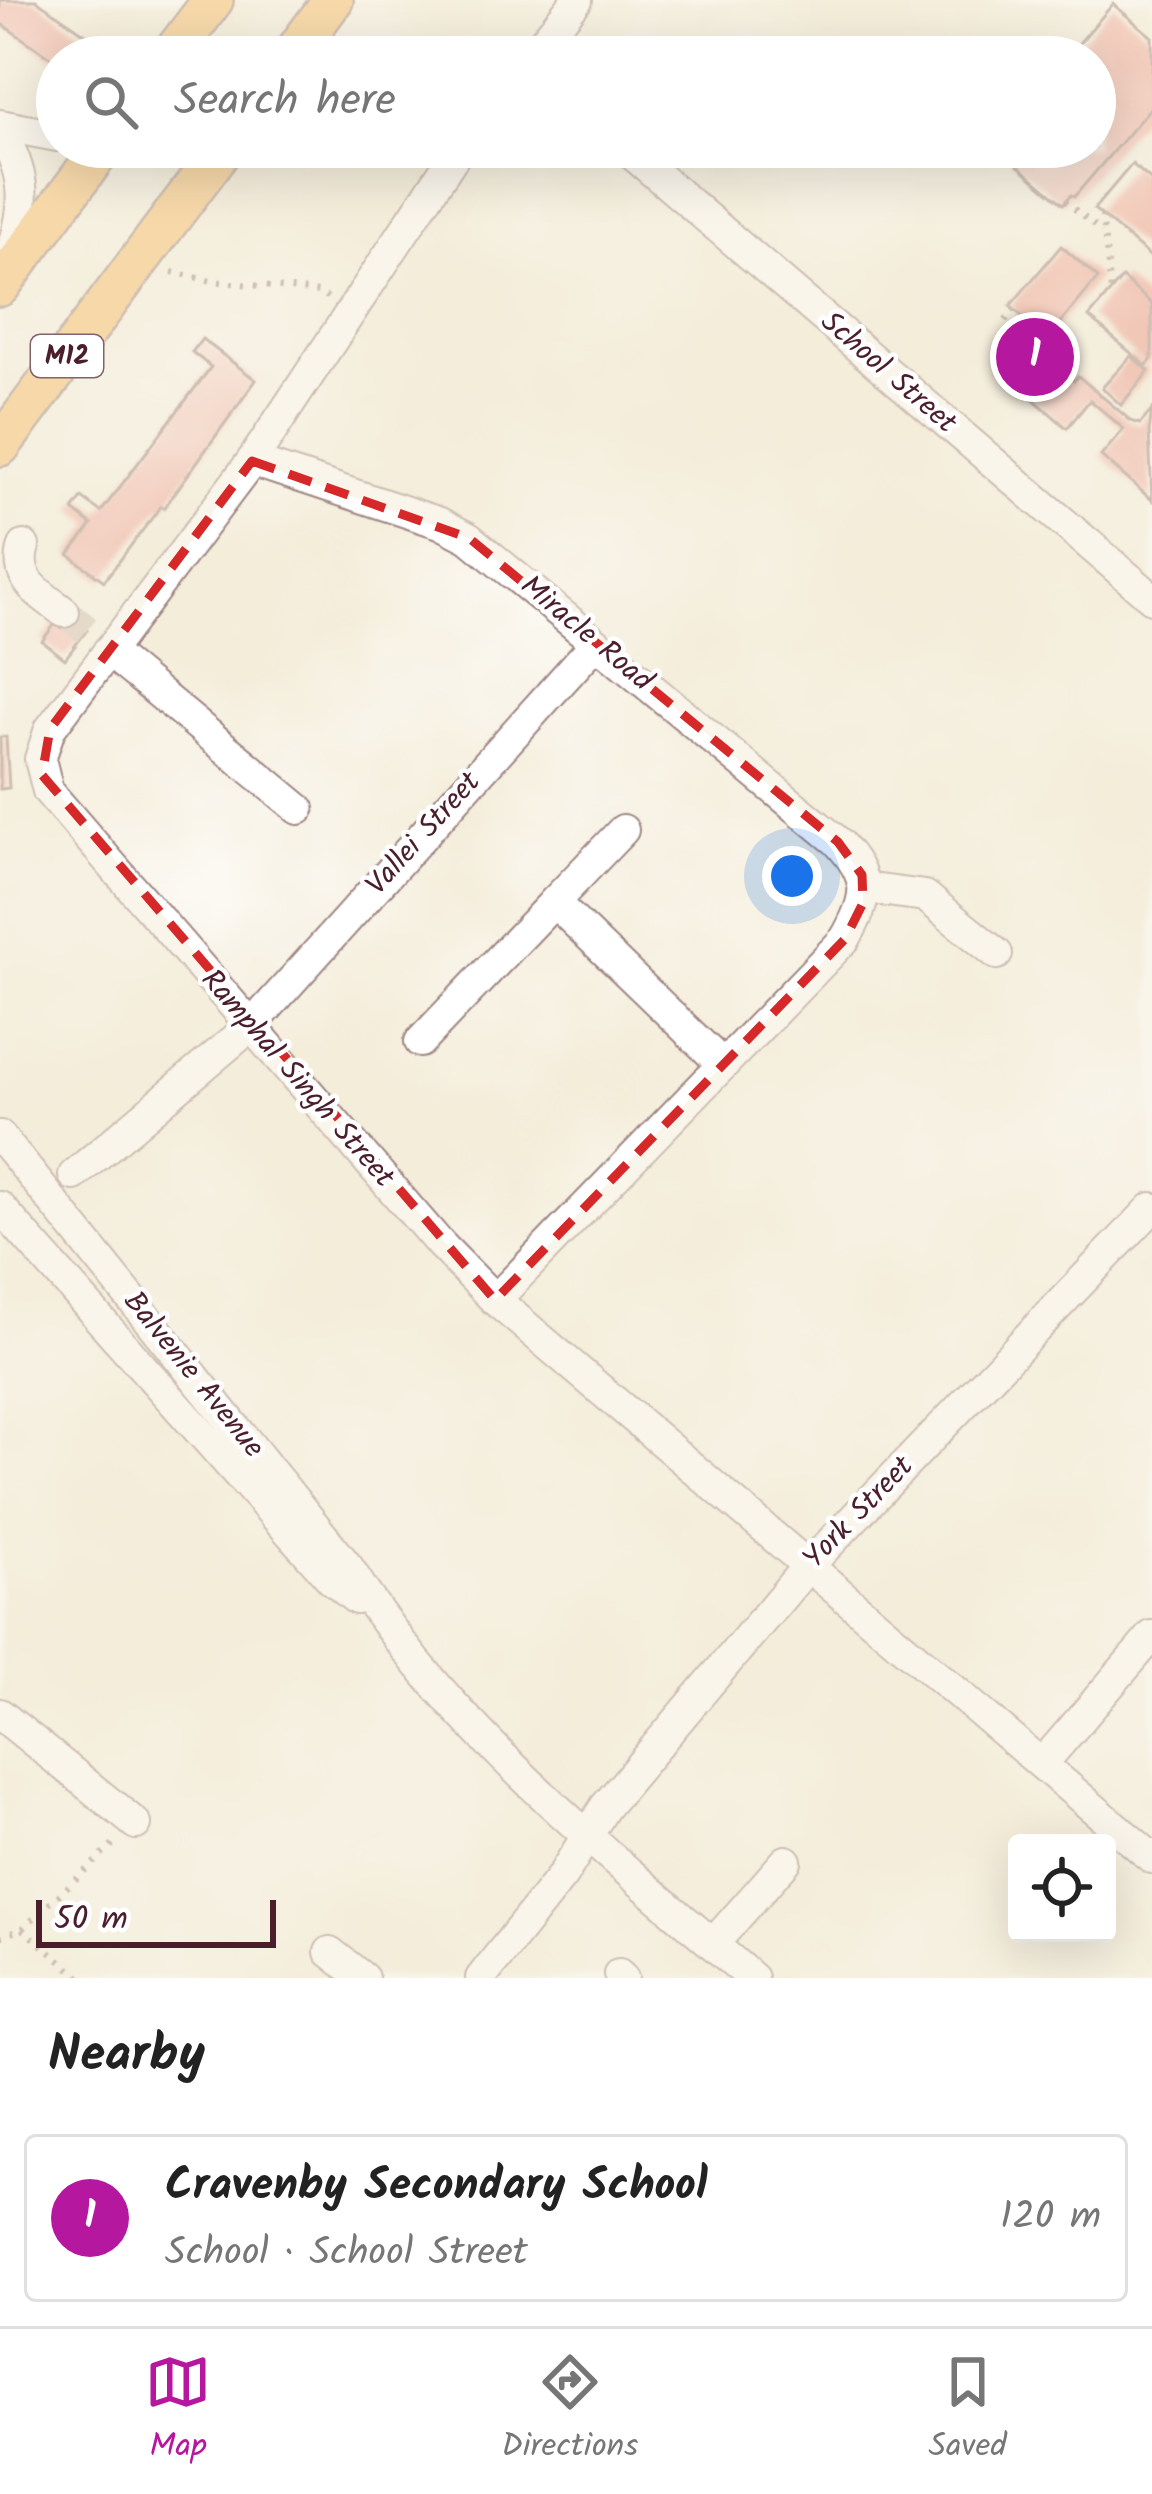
<!DOCTYPE html>
<meta charset="utf-8">
<style>
:root{--surface:#fff;--page:#f6f6f6;--text:#222;--muted:#767676;--line:#e0e0e0;--accent:#b5179e}
body{margin:0;font-family:Kalam,sans-serif;background:var(--page);color:var(--text)}
.controls{position:absolute;right:36px;bottom:36px;display:grid;overflow:hidden;border-radius:12px;box-shadow:0 12px 48px #0002}
.controls button{width:108px;height:108px;display:grid;place-items:center;padding:0;border:0;border-bottom:3px solid var(--line);background:var(--surface);color:var(--text);font:60px sans-serif}
.scale{position:absolute;left:36px;bottom:30px;width:240px;box-sizing:border-box;padding-left:12px;border:6px solid #4a1f2b;border-top:0;font-size:33px;line-height:42px;white-space:nowrap;color:#4a1f2b;-webkit-text-stroke:9px #fff;paint-order:stroke}
.you{position:absolute;left:792px;top:876px;width:42px;height:42px;margin:-30px;border:9px solid #fff;border-radius:50%;background:#1a73e8;box-shadow:0 0 0 18px #1a73e833}
.badge{display:grid;place-items:center;width:78px;height:78px;border-radius:50%;background:var(--accent);color:#fff;font-size:39px;font-weight:700}
.pin{position:absolute;translate:-50% -50%;border:6px solid #fff;box-shadow:0 3px 12px #0006}
.list{margin:0;padding:0;list-style:none}
h2{display:flex;justify-content:space-between;align-items:center;height:156px;margin:0;padding:0 48px;font-size:51px}
h2 small{font-size:39px;font-weight:400;color:var(--muted)}
.list li{display:grid;grid-template-columns:78px 1fr auto;gap:36px;align-items:center;box-sizing:border-box;height:168px;margin:0 24px 24px;padding:0 24px;border:3px solid var(--line);border-radius:12px}
.list b{display:block;font-size:45px;white-space:nowrap}
.list p{margin:0;font-size:39px;white-space:nowrap;color:var(--muted)}
.list em{font-size:39px;font-style:normal;color:var(--muted)}
.icon{flex:none;width:66px;height:66px;fill:none;stroke:currentColor;stroke-width:2;stroke-linecap:round;stroke-linejoin:round}
.map{position:relative;flex:none;width:1152px;height:1978px;overflow:hidden}
.search{position:absolute;background:var(--surface);box-shadow:0 12px 48px #0002;left:36px;right:36px;top:36px;height:132px;display:flex;align-items:center;gap:30px;box-sizing:border-box;padding:0 42px;border-radius:66px;color:var(--muted);font-size:45px}
.sheet{height:348px;background:var(--surface)}
nav{display:flex;justify-content:space-around;align-items:center;box-sizing:border-box;height:168px;border-top:3px solid var(--line);background:var(--surface);font-size:33px;color:var(--muted)}
nav a{display:grid;justify-items:center;gap:6px}
nav .on{color:var(--accent)}
.map>svg:first-child{display:block}
.building{fill:#ee998b}
.lines{fill:none;stroke-linecap:round;stroke-linejoin:round}
.minor-tunnel{stroke:#d2c4b7;stroke-width:30;stroke-dasharray:30 15;stroke-linecap:butt}
.minor-casing{stroke:#9f8682;stroke-width:34}
.major-casing{stroke:#9f8682;stroke-width:44}
.path{stroke:#9f8682;stroke-width:6;stroke-dasharray:3 9;stroke-linecap:butt}
.minor{stroke:#fff;stroke-width:30}
.major{stroke:#f9bf6d;stroke-width:39}
.marked{fill:none;stroke:#d62828;stroke-width:9;stroke-dasharray:24 15;stroke-linejoin:round}
.labels{text-anchor:middle;dominant-baseline:central;stroke-width:9;stroke-linejoin:round;paint-order:stroke}
.shield{fill:#fff;stroke:#80626b;stroke-width:3}
.shield-label{font-size:27px;font-weight:bold;fill:#4a1f2b}
.street-label{font-size:30px;fill:#4a1f2b;stroke:#fff}
</style>
<div class="map">
<svg width="1152" height="1978" viewBox="0 0 1152 1978">
<rect width="100%" height="100%" fill="#fff"/>
<filter id="ink" filterUnits="userSpaceOnUse"><feTurbulence type="fractalNoise" baseFrequency=".00833" numOctaves="2"/><feDisplacementMap in="SourceGraphic" scale="24" xChannelSelector="R" yChannelSelector="G"/><feConvolveMatrix kernelMatrix="1 2 1 2 8 2 1 2 1" color-interpolation-filters="sRGB"/></filter>
<filter id="wash" filterUnits="userSpaceOnUse"><feTurbulence type="fractalNoise" baseFrequency=".004" numOctaves="4" result="noise"/><feDisplacementMap in="SourceGraphic" scale="48" xChannelSelector="R" yChannelSelector="G"/><feGaussianBlur stdDeviation="2.7" result="paint"/><feColorMatrix in="noise" values="0 0 0 0 0 0 0 0 0 0 0 0 0 0 0 0 0 1.4 0 .05"/><feComposite in="paint" operator="in"/></filter>
<g filter="url(#wash)">
<rect width="100%" height="100%" fill="#f4edda"/>
<g id="blocks">
<!-- building -->
<g class="building">
<path d="M0 0H36L100 44 92 57H57V62L0 23Z"/>
<path d="M1113 4 1152 37V106L1074 197 1071 195 1063 204 996 147H1095V57H1067Z"/>
<path d="M1132 164 1152 181V258L1094 209Z"/>
<path d="M1061 246 1098 278 1048 338 1010 306Z"/>
<path d="M1122 278 1152 304V359L1146 366 1089 317Z"/>
<path d="M202 339 256 380 164 508 161 506 104 581 69 555 92 525 73 510 82 498 101 512 211 367 192 352Z"/>
<path d="M1131 356 1149 371 1121 405 1102 388Z"/>
<path d="M1057 366 1074 381 1078 376 1131 421 1140 424 1152 410 1149 432 1152 500 1101 456 1124 429 1090 400 1067 428 1031 397Z"/>
<path d="M64 612 87 630 65 659 42 641Z"/>
<path d="M0 737H6L9 788 0 789Z"/>
</g>
</g>
</g>
<g filter="url(#ink)">
<use href="#blocks" fill-opacity="0" stroke="#9f8682" stroke-width="3"/>
<g class="lines">
<!-- minor-tunnel -->
<path class="minor-tunnel" d="M64 612 87 630"/>
<defs>
<g id="minor">
<path d="M531 57 577 0"/>
<path d="M0 125 57 136"/>
<path d="M0 131C31 181 24 210 8 263"/>
<path d="M460 147 252 461 50 729 40 759 48 791 440 1244 495 1300 1152 1858"/>
<path d="M624 147 1152 598"/>
<path d="M252 461 440 523 469 538 838 842C872 879 869 897 845 939L495 1300"/>
<path d="M24 546C13 580 41 594 64 612"/>
<path d="M108 651 299 809"/>
<path d="M623 830 554 902 723 1065"/>
<path d="M864 888 925 896 997 954"/>
<path d="M420 1042 554 902"/>
<path d="M0 1136 348 1567C449 1730 608 1853 752 1978"/>
<path d="M74 1175 251 1026 596 643"/>
<path d="M0 1207 332 1580 356 1599"/>
<path d="M0 1714 136 1824"/>
<path d="M1042 1764 1152 1636"/>
<path d="M713 1944 786 1861"/>
<path d="M330 1952 363 1978"/>
<path d="M619 1974 623 1978"/>
<path d="M481 1978 562 1876 605 1807 807 1567 1152 1208"/>
</g>
<g id="major">
<path d="M170 57 213 0"/>
<path d="M291 57 333 0"/>
<path d="M0 286 103 147"/>
<path d="M0 446 224 147"/>
</g>
</defs>
<!-- minor casing -->
<use href="#minor" class="minor-casing"/>
<!-- major casing -->
<use href="#major" class="major-casing"/>
<!-- path -->
<g class="path">
<path d="M1065 201 1102 232"/>
<path d="M1102 215 1111 291"/>
<path d="M172 272 212 281 320 292 328 298"/>
<path d="M1015 309 1005 321 1057 366"/>
<path d="M22 1929 81 1978"/>
<path d="M0 1937 22 1929 115 1843"/>
</g>
<!-- minor -->
<use href="#minor" class="minor"/>
<!-- major -->
<use href="#major" class="major"/>
</g>
</g>
<!-- marked area -->
<path d="M0 0H1152V1978H0ZM252 461 469 538 838 842 862 875 863 903 845 939 495 1300 42 775 50 729Z" fill="#f4edda" fill-opacity=".55" fill-rule="evenodd"/>
<path class="marked" d="M252 461 469 538 838 842 862 875 863 903 845 939 495 1300 42 775 50 729Z"/>
<g class="labels">
<!-- shield labels -->
<rect class="shield" x="31" y="335" width="72" height="42" rx="9"/>
<g class="shield-label">
<text x="67" y="356">M12</text>
</g>
<!-- street labels -->
<g class="street-label">
<text transform="translate(888 373) rotate(41)">School Street</text>
<text transform="translate(586 634) rotate(40)">Miracle Road</text>
<text transform="translate(424 834) rotate(-48)">Vallei Street</text>
<text transform="translate(297 1079) rotate(49)">Ramphal Singh Street</text>
<text transform="translate(193 1375) rotate(51)">Balvenie Avenue</text>
<text transform="translate(859 1513) rotate(-46)">York Street</text>
</g>
</g>
</svg>
<div class="controls">
<button><svg class="icon" aria-label="locate" viewBox="0 0 24 24"><circle cx="12" cy="12" r="6"/><path d="M12 2v4M12 18v4M2 12h4M18 12h4"/></svg></button>
</div>
<div class="scale">50 m</div>
<div class="you"></div>
<div class="pin badge" style="left:1035px;top:357px">1</div>
<div class="search"><svg class="icon" aria-label="search" viewBox="0 0 24 24"><circle cx="10" cy="10" r="6"/><path d="M15 15l6 6"/></svg>Search here</div>
</div>
<section class="sheet">
<h2>Nearby<small></small></h2>
<ul class="list">
<li><span class="badge">1</span><div><b>Cravenby Secondary School</b><p>School · School Street</p></div><em>120 m</em></li>
</ul>
</section>
<nav>
<a class="on"><svg class="icon" aria-label="map" viewBox="0 0 24 24"><path d="M3 6l6-2 6 2 6-2v14l-6 2-6-2-6 2zM9 4v14M15 6v14"/></svg>Map</a>
<a><svg class="icon" aria-label="directions" viewBox="0 0 24 24"><path d="M12 3l9 9-9 9-9-9zM9 14v-3h6M13 9l2 2-2 2"/></svg>Directions</a>
<a><svg class="icon" aria-label="saved" viewBox="0 0 24 24"><path d="M7 4h10v16l-5-4-5 4z"/></svg>Saved</a>
</nav>
